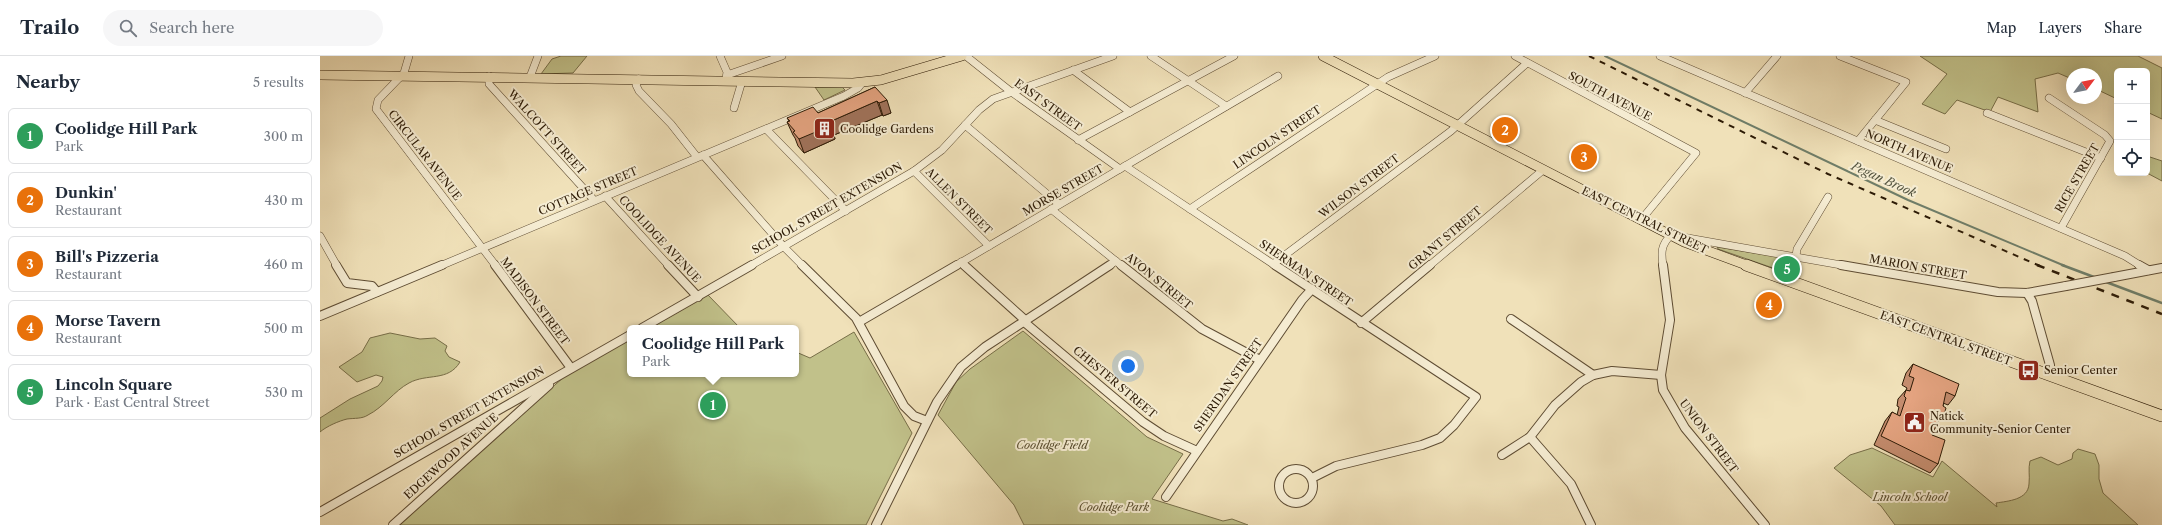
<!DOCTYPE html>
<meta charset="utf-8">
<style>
:root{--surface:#fff;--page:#f6f6f7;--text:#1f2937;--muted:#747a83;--line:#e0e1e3;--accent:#8f2418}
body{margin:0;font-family:"Libre Caslon Text",serif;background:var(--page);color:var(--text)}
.controls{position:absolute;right:12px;top:12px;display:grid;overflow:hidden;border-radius:6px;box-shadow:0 4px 16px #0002}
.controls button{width:36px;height:36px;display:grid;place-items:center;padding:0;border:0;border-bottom:1px solid var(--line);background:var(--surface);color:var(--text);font:20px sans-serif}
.compass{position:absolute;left:1746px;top:12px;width:36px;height:36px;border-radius:50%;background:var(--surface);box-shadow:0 4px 16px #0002;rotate:58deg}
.you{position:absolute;left:808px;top:310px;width:14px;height:14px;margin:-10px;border:3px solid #fff;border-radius:50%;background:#1a73e8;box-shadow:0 0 0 6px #1a73e833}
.badge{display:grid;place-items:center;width:26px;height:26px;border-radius:50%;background:var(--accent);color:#fff;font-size:13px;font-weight:700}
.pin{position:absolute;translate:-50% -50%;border:2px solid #fff;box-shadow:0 1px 4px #0006}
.popup{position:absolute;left:307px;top:269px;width:172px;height:52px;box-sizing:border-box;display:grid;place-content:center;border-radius:6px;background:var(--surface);filter:drop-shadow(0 1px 3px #0005);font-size:13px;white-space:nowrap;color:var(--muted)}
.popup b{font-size:15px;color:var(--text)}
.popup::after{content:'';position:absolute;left:50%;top:100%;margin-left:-8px;border:8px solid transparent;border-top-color:var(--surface)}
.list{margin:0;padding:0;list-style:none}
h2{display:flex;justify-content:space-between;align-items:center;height:52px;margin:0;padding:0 16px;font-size:17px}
h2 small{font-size:13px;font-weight:400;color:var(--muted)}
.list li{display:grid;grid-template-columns:26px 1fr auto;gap:12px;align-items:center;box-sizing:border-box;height:56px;margin:0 8px 8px;padding:0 8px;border:1px solid var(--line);border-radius:6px}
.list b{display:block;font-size:15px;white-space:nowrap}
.list p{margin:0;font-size:13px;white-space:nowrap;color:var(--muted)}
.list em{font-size:13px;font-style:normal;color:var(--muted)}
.icon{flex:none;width:22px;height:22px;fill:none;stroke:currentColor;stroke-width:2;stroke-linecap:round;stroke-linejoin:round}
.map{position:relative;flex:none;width:1842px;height:469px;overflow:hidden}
header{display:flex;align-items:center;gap:24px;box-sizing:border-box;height:56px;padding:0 20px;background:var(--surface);border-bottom:1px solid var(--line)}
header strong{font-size:19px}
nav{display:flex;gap:22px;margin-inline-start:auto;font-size:14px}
.search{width:280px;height:36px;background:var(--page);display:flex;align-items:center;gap:10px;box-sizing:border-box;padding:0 14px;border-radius:22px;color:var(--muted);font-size:15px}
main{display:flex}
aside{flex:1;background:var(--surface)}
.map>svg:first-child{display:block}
.green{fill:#c1c18a;stroke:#776e48}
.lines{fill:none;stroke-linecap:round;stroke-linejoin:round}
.stream-far1{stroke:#6f7d68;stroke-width:2}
.stream{stroke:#6f7d68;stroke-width:2.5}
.minor-far1-casing{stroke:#5e4c33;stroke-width:8}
.minor-casing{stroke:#5e4c33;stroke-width:10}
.major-far1-casing{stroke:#2d1b06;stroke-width:10}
.major-casing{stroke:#2d1b06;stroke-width:12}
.minor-far1{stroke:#f5ecd2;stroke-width:7}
.minor{stroke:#f5ecd2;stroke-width:8}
.major-far1{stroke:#f0e1b9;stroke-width:9}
.major{stroke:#f0e1b9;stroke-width:11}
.rail-far1{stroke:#2d1b06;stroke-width:2;stroke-dasharray:6 6;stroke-linecap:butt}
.rail{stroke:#2d1b06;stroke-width:2.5;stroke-dasharray:8 8;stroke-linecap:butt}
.minor-bridge-casing{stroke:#5e4c33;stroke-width:10;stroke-linecap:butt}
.minor-bridge{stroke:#f5ecd2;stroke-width:8}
.wall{fill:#c48c6e;stroke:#2d1b06}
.shaded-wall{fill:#a0725a;stroke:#2d1b06}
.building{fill:#e4a380;stroke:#2d1b06}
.labels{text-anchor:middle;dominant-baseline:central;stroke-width:4;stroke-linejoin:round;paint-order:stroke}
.street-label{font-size:11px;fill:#2d1b06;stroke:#f5ecd2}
.poi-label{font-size:11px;fill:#2d1b06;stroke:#f5ecd2;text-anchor:start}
.park-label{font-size:11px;font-style:italic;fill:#594d2e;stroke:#f5ecd2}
.water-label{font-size:12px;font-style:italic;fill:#54543f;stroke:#f5ecd2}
</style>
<header>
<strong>Trailo</strong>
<div class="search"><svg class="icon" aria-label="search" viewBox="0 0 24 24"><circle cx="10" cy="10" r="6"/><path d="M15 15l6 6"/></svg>Search here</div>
<nav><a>Map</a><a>Layers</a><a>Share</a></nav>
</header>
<main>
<aside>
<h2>Nearby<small>5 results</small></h2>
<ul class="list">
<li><span class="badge" style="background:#2e9e5b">1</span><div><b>Coolidge Hill Park</b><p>Park</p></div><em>300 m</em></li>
<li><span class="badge" style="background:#e8710a">2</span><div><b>Dunkin'</b><p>Restaurant</p></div><em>430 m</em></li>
<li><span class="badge" style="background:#e8710a">3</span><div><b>Bill's Pizzeria</b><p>Restaurant</p></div><em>460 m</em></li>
<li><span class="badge" style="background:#e8710a">4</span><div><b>Morse Tavern</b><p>Restaurant</p></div><em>500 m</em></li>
<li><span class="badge" style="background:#2e9e5b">5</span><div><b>Lincoln Square</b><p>Park · East Central Street</p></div><em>530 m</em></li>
</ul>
</aside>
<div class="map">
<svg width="1842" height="469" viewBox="0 0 1842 469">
<rect width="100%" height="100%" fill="#f0e1b9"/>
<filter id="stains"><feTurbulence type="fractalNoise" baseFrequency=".005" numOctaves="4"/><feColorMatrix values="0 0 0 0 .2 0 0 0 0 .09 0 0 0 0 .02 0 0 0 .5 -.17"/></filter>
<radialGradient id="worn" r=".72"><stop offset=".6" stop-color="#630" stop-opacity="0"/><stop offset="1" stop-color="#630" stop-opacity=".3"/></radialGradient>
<!-- green -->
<g class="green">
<path d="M241 0H267L253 17 221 18 232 3Z"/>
<path d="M1600 0H1818L1842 12V63L1827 56V15H1797V43L1776 33V18H1752V23L1738 17 1715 23 1718 56 1678 41 1670 56 1637 44 1625 58 1602 48 1627 18Z"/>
<path d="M495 31H522L525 34 504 44Z"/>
<path d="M1827 100 1842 105V125L1827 117Z"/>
<path d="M1397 191 1478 204 1479 221 1398 193Z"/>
<path d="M388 239 420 272H330Z"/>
<path d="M703 275 827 381 863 398 832 443 903 465 912 463 928 469H704L694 449 618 359 636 326 650 313Z"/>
<path d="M534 276 592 377 546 469H80L127 424 244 321 310 283V318H476V296L490 302Z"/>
<path d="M70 277 100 283 115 282 127 290 125 295 129 301 140 306C128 326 107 317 89 327 74 335 64 351 48 359 42 363 35 362 27 363 19 365 7 370 0 376V362L30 343 58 330 62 325 63 321 56 319 37 326 19 311 42 296 50 282Z"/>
<path d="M1552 392 1613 421 1622 405 1677 451 1676 447C1688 445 1708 444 1709 428 1710 419 1708 413 1710 405L1721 401 1738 409 1752 403 1753 397 1758 393 1775 398 1779 409V423L1783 437 1818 469H1575L1561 450 1514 412 1530 399Z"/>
</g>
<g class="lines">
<!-- stream-far1 -->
<path class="stream-far1" d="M1285 0 1588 144 1745 210"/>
<!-- stream -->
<g class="stream">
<path d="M1742 209 1774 221"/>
<path d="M1786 226 1842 247"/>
</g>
<defs>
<g id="minor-far1">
<path d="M89 0 84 17 58 44 56 53 176 210"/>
<path d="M400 0 407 16 406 24"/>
<path d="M646 0 690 35 800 113"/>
<path d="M831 0 906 50"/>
<path d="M1195 0 1376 97 1321 164"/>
<path d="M1340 0 1805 200 1821 210"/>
<path d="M1520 0 1586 26 1538 85"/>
<path d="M753 14 810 56"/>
<path d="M407 19 462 0"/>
<path d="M169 20V28L274 144"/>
<path d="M210 21 218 0"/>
<path d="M319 23 316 29 319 35 351 68 377 101"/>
<path d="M1425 37 1457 0"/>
<path d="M1729 42 1785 79 1790 85 1741 172"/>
<path d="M414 52 422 25"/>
<path d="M1667 57 1781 102"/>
<path d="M1555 64 1626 93"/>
<path d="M645 69 739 148"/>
<path d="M446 73 526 155"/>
<path d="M758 84 914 0"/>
<path d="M383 99 464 191 483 210"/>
<path d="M805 110 956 210"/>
<path d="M594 115 669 190"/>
<path d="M285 140 349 210"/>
<path d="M731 153 802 210"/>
<path d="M870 153 1068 21 1115 0"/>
<path d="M0 180 17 210"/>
<path d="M1476 200 1477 193 1508 141"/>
<path d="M641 206 645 210"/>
<path d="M953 208 1131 75 1207 7"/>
<path d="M120 210 524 40 538 32 542 27"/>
<path d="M430 210 594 115 622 94 659 54 673 43 793 0"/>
<path d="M635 210 958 20"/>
<path d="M789 210 796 205"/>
<path d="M1109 210 1223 114"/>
<path d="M1343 210C1341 196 1341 189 1351 179L1527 210"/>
</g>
<g id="minor">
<path d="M16 209 27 227 52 230 57 236"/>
<path d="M175 209 251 312"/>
<path d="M348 209 378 241"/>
<path d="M482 209 536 262 584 350 594 360 607 365"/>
<path d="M644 209 705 264"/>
<path d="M801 209 882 273 940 304"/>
<path d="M955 209 1156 341 1134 369 1120 382 1102 389 1016 410 992 422"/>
<path d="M1343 209 1350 264 1341 319 1343 334 1365 372 1445 469"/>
<path d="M1521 209 1678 236 1707 237 1746 230"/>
<path d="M1819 209 1828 214"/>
<path d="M1794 221 1842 212"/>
<path d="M1707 237 1712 245 1730 309V320"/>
<path d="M0 260 122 209"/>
<path d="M1191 263 1273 319"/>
<path d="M703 265 823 366 844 380 877 395"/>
<path d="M539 266 637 209"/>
<path d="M1041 267 1110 209"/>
<path d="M322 272 432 209"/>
<path d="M1210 381 1251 428 1271 469"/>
<path d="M1182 399 1210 381 1235 349 1261 326 1273 319 1292 315 1341 319"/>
<circle cx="976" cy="430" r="17"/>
<path d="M846 441 982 244 992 233"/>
<path d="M0 456 310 279"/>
<path d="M73 469 229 329"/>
<path d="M556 469 617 346 641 311 665 291 790 209"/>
</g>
<g id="major-far1">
<path d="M1003 0 1364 186 1429 210"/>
<path d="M0 19 533 27 561 24 642 0"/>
</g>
<path id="major" d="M1426 209 1842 360"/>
</defs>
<!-- minor-far1 casing -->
<use href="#minor-far1" class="minor-far1-casing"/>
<!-- minor casing -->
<use href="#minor" class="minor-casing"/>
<!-- major-far1 casing -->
<use href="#major-far1" class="major-far1-casing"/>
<!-- major casing -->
<use href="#major" class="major-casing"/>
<!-- minor-far1 -->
<use href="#minor-far1" class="minor-far1"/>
<!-- minor -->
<use href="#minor" class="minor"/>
<!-- major-far1 -->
<use href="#major-far1" class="major-far1"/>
<!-- major -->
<use href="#major" class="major"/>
<!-- rail-far1 -->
<path class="rail-far1" d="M1269 0 1508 118 1720 210"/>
<!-- rail -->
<path class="rail" d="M1717 209 1842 258"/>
<defs>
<path id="minor-bridge" d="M1746 230 1794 221"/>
</defs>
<!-- minor-bridge casing -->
<use href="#minor-bridge" class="minor-bridge-casing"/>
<!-- minor-bridge -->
<use href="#minor-bridge" class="minor-bridge"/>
</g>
<!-- wall -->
<g class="wall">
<path d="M555 31 571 57 563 60 562 59 514 79 515 83 484 97 478 90 475 82 473 79 467 66 469 65 467 62 498 57Z"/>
<path d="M1174 69 1197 70 1196 74 1188 81 1173 74Z"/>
<path d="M1593 308 1635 340 1628 349 1623 347V350L1624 359 1617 367 1612 379 1618 408 1610 417 1554 389 1565 365 1572 356 1577 359 1579 351 1577 350 1578 343 1586 334 1587 332 1582 329 1586 317Z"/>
</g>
<!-- shaded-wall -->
<g class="shaded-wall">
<path d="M567 44 571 57 563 60 559 47Z"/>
<path d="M557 45 562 59 514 79 515 83 484 97 479 83 507 67Z"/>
<path d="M1197 70 1196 74 1188 81 1190 76Z"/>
</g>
<!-- building -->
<g class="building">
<path d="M555 31 567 44 559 47 557 45 507 67 510 70 479 83 473 76 475 75 467 66 470 65 467 62 493 51 498 57Z"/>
<path d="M1183 63 1197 70 1190 76 1174 69Z"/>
<path d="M1593 308 1639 328 1635 340 1626 336 1623 350 1626 352 1624 359 1621 358 1612 379 1625 384 1618 408 1561 380 1572 356 1580 360 1586 342 1584 340 1586 334 1590 335 1594 322 1589 320Z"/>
</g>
<!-- icons -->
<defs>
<symbol id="building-square" viewBox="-11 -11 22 22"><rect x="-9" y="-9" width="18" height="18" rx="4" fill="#8f2418" stroke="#f5ecd2"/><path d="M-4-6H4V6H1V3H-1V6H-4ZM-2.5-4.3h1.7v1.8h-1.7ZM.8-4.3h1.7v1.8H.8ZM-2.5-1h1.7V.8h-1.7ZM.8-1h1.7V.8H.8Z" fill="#fff"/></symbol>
<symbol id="bus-square" viewBox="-11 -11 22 22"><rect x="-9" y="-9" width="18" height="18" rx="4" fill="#8f2418" stroke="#f5ecd2"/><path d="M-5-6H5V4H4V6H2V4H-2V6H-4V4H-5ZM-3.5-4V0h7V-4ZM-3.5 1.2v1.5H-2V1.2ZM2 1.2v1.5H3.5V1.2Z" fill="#fff"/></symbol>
<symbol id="civic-square" viewBox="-11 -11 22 22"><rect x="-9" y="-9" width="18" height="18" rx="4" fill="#8f2418" stroke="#f5ecd2"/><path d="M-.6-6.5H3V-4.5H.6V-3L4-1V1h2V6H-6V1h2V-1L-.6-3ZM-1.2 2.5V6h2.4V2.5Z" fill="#fff"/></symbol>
</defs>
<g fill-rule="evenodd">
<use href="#building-square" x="492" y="60" width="25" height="25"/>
<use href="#bus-square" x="1696" y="302" width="25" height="25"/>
<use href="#civic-square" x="1582" y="354" width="25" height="25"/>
</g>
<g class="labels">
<!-- street labels -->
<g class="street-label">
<text transform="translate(1290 40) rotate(28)">SOUTH AVENUE</text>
<text transform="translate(728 49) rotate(36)">EAST STREET</text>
<text transform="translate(227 76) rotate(48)">WALCOTT STREET</text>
<text transform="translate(957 81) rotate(-34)">LINCOLN STREET</text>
<text transform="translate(1589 95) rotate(23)">NORTH AVENUE</text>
<text transform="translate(105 99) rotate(52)">CIRCULAR AVENUE</text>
<text transform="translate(1757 122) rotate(-60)">RICE STREET</text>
<text transform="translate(1039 130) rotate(-37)">WILSON STREET</text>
<text transform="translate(743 134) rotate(-30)">MORSE STREET</text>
<text transform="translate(268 135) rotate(-23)">COTTAGE STREET</text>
<text transform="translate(639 145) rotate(45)">ALLEN STREET</text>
<text transform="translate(507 152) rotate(-30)">SCHOOL STREET EXTENSION</text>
<text transform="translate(1325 164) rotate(26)">EAST CENTRAL STREET</text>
<text transform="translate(1125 182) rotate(-40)">GRANT STREET</text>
<text transform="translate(340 183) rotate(47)">COOLIDGE AVENUE</text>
<text transform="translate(1598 211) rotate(10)">MARION STREET</text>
<text transform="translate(986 217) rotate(34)">SHERMAN STREET</text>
<text transform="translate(839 225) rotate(39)">AVON STREET</text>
<text transform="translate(215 245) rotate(53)">MADISON STREET</text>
<text transform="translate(1626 282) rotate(20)">EAST CENTRAL STREET</text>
<text transform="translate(795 326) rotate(40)">CHESTER STREET</text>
<text transform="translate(908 329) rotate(-55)">SHERIDAN STREET</text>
<text transform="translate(149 356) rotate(-30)">SCHOOL STREET EXTENSION</text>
<text transform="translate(1389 380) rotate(53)">UNION STREET</text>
<text transform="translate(131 400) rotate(-42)">EDGEWOOD AVENUE</text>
</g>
<!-- poi labels -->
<g class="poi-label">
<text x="520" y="73">Coolidge Gardens</text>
<text x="1724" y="314">Senior Center</text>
<text x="1610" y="360">Natick<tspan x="1610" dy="13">Community-Senior Center</tspan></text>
</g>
<!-- park labels -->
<g class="park-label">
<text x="732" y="389">Coolidge Field</text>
<text x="1590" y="441">Lincoln School</text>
<text x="794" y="451">Coolidge Park</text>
</g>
<!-- water labels -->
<g class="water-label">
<text transform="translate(1564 123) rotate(24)">Pegan Brook</text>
</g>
</g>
<rect width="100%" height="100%" filter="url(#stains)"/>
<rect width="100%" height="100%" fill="url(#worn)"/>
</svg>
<div class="controls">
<button>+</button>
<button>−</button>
<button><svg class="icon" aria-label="locate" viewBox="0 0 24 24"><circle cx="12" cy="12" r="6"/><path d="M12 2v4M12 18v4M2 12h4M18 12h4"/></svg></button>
</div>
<svg class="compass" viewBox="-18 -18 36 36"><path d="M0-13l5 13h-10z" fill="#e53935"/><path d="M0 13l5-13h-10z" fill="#747a83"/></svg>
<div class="you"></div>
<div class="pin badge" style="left:393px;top:349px;background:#2e9e5b">1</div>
<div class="popup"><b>Coolidge Hill Park</b>Park</div>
<div class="pin badge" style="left:1185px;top:74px;background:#e8710a">2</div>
<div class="pin badge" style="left:1264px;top:101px;background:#e8710a">3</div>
<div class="pin badge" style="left:1449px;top:249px;background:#e8710a">4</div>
<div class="pin badge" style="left:1467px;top:213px;background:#2e9e5b">5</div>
</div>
</main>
